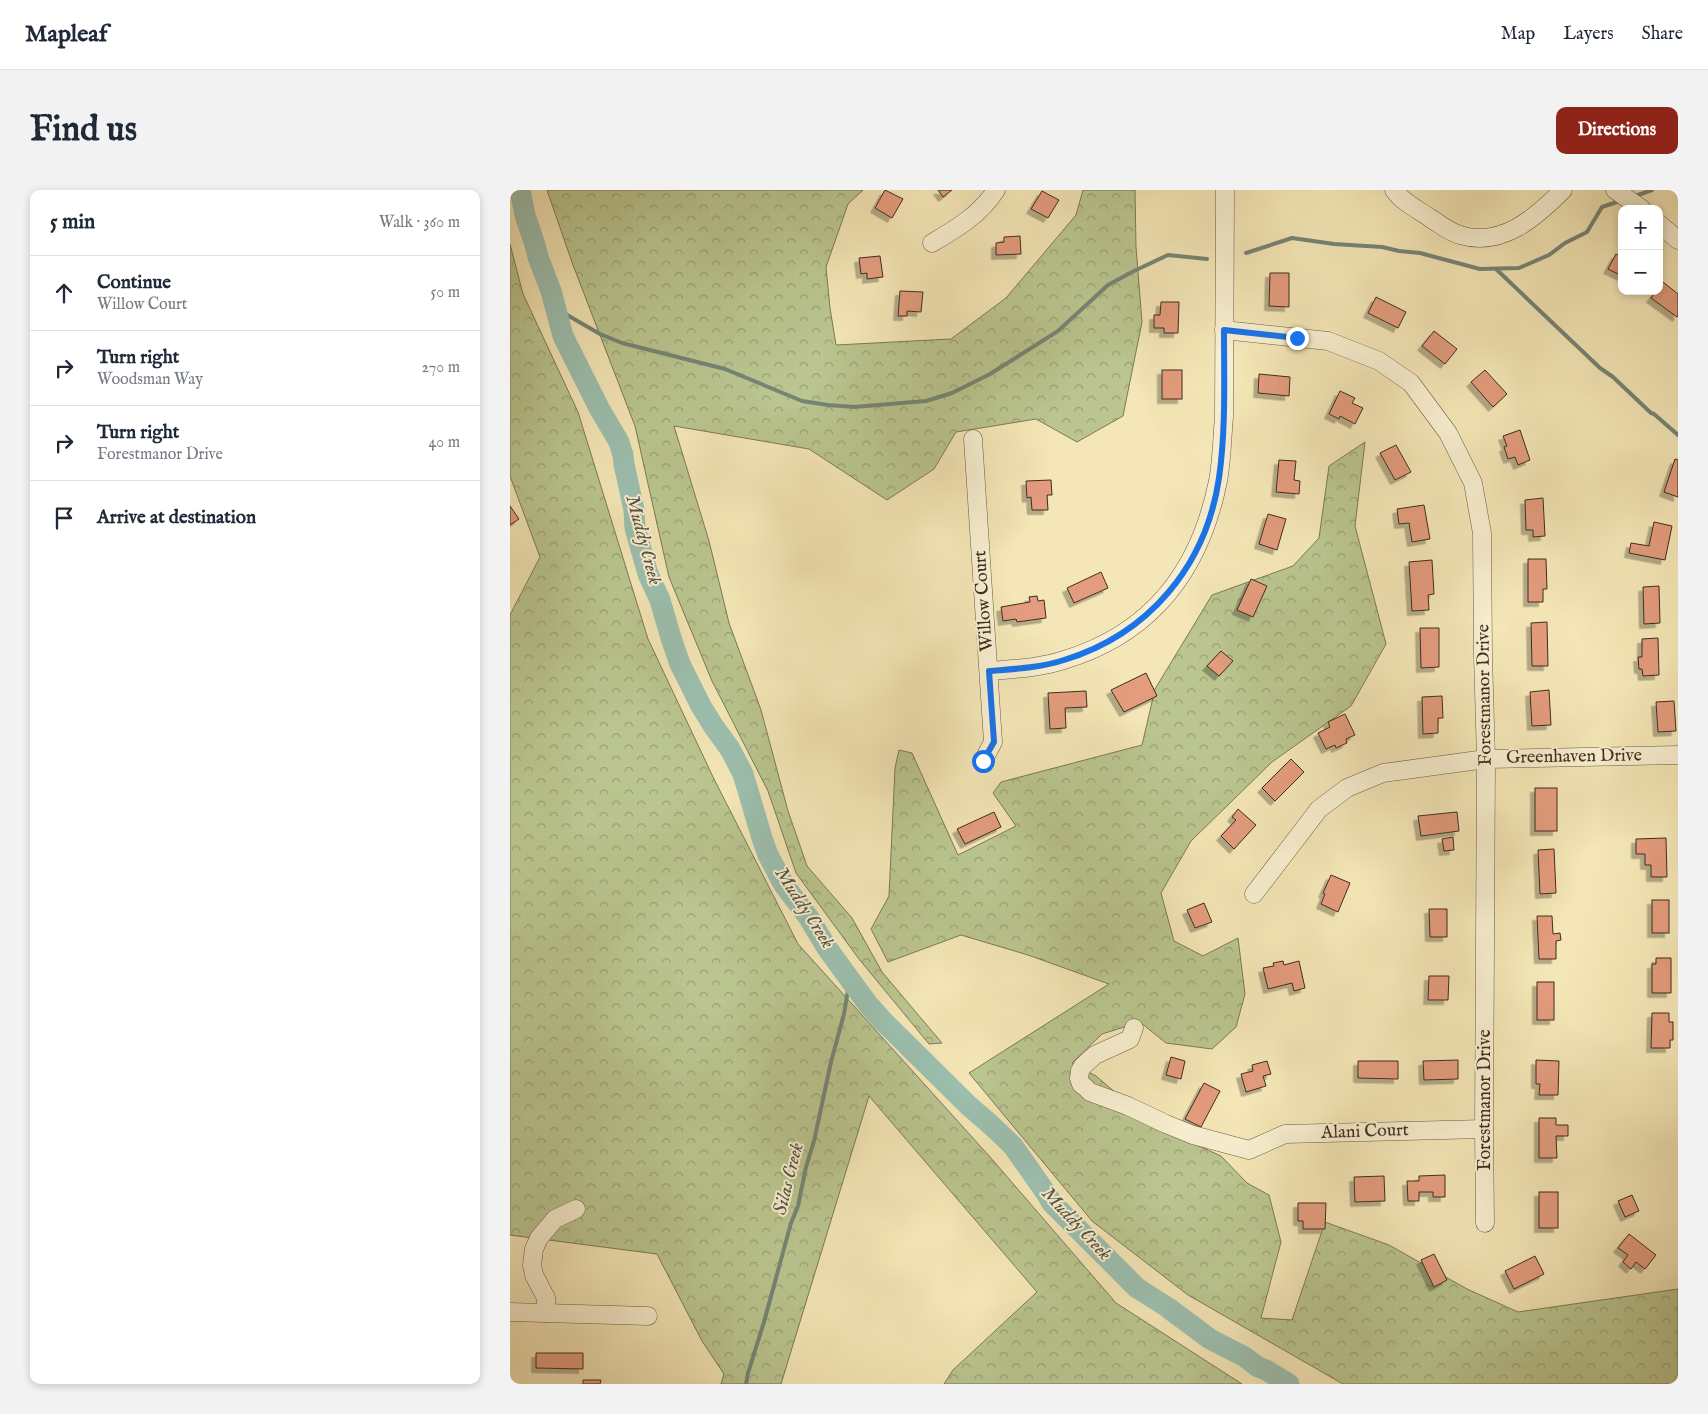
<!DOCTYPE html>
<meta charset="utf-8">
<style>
:root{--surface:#fff;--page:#f2f2f3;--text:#1f2937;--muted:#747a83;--line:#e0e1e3;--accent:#8f2418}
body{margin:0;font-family:"IM FELL English",serif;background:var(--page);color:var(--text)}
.controls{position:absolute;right:15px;top:15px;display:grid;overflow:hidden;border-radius:10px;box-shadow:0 2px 8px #0003}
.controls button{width:45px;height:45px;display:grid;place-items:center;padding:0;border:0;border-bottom:1px solid var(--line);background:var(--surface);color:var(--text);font:25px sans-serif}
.stop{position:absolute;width:15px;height:15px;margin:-11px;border:4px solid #1a73e8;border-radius:50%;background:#fff}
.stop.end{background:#1a73e8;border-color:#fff;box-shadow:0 1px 5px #0008}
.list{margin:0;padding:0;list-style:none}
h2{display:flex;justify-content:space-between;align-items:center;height:65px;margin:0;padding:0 20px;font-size:21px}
h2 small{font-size:16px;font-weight:400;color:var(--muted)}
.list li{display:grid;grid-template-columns:32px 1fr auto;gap:15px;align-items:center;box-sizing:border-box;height:75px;padding:0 20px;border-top:1px solid var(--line)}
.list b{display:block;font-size:19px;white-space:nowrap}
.list p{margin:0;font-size:16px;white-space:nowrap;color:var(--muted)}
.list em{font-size:16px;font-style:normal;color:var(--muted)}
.icon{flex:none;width:28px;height:28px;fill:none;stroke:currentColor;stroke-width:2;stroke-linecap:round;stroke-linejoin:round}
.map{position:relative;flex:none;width:1168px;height:1194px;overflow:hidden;border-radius:10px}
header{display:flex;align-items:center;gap:30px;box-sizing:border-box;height:70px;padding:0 25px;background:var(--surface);border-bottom:1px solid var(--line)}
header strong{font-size:24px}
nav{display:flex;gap:28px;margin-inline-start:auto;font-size:18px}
.intro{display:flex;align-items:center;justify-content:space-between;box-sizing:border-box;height:120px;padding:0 30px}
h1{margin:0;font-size:35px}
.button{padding:12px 22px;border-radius:10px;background:var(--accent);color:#fff;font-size:18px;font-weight:700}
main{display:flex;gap:30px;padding:0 30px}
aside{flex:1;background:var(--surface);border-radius:10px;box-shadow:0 2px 8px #0003}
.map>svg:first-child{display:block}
.forest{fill:url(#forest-crowns);stroke:#7c7958}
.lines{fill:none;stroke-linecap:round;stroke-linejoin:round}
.stream{stroke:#768576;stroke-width:4}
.river{stroke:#9cbfaf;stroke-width:21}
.building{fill:#e39c7d;stroke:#3e2d21;filter:url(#shadow)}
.minor-casing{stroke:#6c5b46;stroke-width:19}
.minor{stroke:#f8efd0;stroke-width:18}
.route{stroke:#1a73e8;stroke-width:6}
.labels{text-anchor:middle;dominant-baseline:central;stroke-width:4;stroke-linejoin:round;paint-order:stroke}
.street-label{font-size:18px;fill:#3e2d21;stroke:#f8efd0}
.water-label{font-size:19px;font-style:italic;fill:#565244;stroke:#f8efd0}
</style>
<header>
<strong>Mapleaf</strong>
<nav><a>Map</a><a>Layers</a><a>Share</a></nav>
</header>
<div class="intro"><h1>Find us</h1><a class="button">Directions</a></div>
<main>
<aside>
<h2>5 min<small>Walk · 360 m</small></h2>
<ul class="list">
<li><svg class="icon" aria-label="ahead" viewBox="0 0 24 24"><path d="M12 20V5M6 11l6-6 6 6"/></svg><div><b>Continue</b><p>Willow Court</p></div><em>50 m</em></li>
<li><svg class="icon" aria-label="right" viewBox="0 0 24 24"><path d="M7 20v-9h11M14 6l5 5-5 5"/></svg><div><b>Turn right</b><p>Woodsman Way</p></div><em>270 m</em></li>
<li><svg class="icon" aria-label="right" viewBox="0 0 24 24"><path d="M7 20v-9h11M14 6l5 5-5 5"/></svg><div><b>Turn right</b><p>Forestmanor Drive</p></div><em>40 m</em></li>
<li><svg class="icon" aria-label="arrive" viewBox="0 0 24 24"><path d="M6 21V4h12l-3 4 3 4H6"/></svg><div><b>Arrive at destination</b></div></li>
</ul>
</aside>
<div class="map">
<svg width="1168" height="1194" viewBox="0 0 1168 1194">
<defs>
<pattern id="forest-crowns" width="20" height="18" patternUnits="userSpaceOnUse" patternTransform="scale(1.25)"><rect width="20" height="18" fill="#bac58f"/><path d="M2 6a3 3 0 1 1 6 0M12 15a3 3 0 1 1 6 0" fill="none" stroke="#99a074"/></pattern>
<filter id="shadow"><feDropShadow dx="-4.5" dy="4.5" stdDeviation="0" flood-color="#0004"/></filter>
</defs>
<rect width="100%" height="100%" fill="#f4e6b6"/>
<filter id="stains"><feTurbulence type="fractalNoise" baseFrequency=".004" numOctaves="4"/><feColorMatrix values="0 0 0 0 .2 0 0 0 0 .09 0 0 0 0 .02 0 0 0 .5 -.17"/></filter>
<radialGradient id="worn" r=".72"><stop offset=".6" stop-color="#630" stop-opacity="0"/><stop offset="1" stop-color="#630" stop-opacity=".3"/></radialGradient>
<!-- forest -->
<g class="forest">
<path d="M37 0H353L338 14 316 77 320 118 326 155 441 149 496 108 566 25 573 0H625L626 57 632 132 613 226 567 252 526 229 446 242 424 279 377 310 299 259 164 236 199 351 219 433 251 520 278 621 297 676 342 728 372 782 432 853 419 854 349 769 286 683 258 601 202 491 159 387 125 236 63 75Z"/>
<path d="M0 54 13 104 68 222 138 449 204 589 288 754 480 967 606 1113 732 1194H434L443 1180 527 1102 359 906 271 1194H211L214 1184 192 1151 147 1064 0 1045V425L30 367 0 286Z"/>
<path d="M855 252 845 336 876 454 841 516 762 572 681 651 651 703 664 751 693 766 728 748 735 804 726 837 702 859 656 853 630 832 592 844 562 873 586 886 645 936 711 966 737 993 759 1005 771 1052 751 1128 782 1130 815 1032 879 1055 957 1099 1008 1122 1168 1099V1194H833L678 1105 582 1031 459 883 599 794 518 765 451 745 378 772 361 739 379 706 385 578 389 560 402 563 448 665 506 636 483 603 491 592 632 555 645 499 702 405 783 376 809 348 819 276Z"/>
</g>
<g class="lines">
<!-- stream -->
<g class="stream">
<path d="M1128 5 1142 0"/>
<path d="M736 63 782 48 824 54 872 57 889 61 910 63 970 79 1009 78 1039 65 1055 53 1077 42 1092 17 1107 12"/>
<path d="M986 79 1090 178 1103 187 1141 223 1144 224 1168 245"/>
<path d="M45 118 90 144 112 153 215 179 292 211 318 215 344 217 416 211 442 203 480 184 548 141 598 95 624 81 658 65 697 69"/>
<path d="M236 1194 238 1183 254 1132 281 1033 288 1016 296 977 304 951 321 872 334 824 340 788"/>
</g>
<!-- river -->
<path class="river" d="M10 0 15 25 25 55 28 67 41 101 53 146 89 218 109 252 113 265 114 274 124 320 125 338 138 384 150 410 161 448 170 474 191 516 204 537 220 559 233 584 252 648 258 665 274 695 299 728 317 758 357 813 373 831 459 916 481 935 503 956 536 1003 542 1013 627 1098 657 1117 700 1149 735 1167 748 1177 756 1180 779 1194"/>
</g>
<!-- building -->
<g class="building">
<path d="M375 0 393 9 382 28 365 18Z"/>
<path d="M428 0H442L433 7Z"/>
<path d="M532 1 549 10 538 28 521 19Z"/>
<path d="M510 46 511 64 486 65V53L494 52V47Z"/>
<path d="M1106 64 1112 67V86L1098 79Z"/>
<path d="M370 66 373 87 357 89V83L351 84 349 68Z"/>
<path d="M760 83H779V117L759 116Z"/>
<path d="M1153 92 1168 104V126L1167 127 1141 108 1146 101H1149V98Z"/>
<path d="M390 101 413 102 411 122 397 121V126H388Z"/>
<path d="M866 107 896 122 888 138 858 123Z"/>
<path d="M651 112H669L668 143H654V138H644V125H650Z"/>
<path d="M924 141 947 159 935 174 912 156Z"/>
<rect x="652" y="180" width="20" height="29"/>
<path d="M975 180 997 204 983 217 961 192Z"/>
<path d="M749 184 780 187 779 206 748 203Z"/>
<path d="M830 201 845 208 842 213 853 218 845 234 830 226 829 229 819 224Z"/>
<path d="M1010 240 1020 270 1008 275 1005 267 998 269 994 257 997 256 993 246Z"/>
<path d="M886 255 901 282 885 290 870 263Z"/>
<path d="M1165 269 1168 270V307L1154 302Z"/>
<path d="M769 270 786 271 784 290 790 291 789 304 766 302Z"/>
<path d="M541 290 542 305H537L538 320H522L521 307 517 308 516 291Z"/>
<path d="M1033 308 1035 346 1023 347V340H1016L1015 310Z"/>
<path d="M914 315 920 349 902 352 899 333 889 334 887 319Z"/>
<path d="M0 316 9 329 0 335Z"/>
<path d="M758 324 776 329 767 360 749 354Z"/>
<path d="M1144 332 1162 336 1155 370 1119 363 1121 353 1139 356Z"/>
<path d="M1018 369H1036L1037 399H1033V412H1018Z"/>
<path d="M922 370 924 404 918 405 919 420 902 421 899 372Z"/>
<path d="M591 382 598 398 564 413 557 398Z"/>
<path d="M741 389 757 396 743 427 727 420Z"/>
<path d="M1149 396 1150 433 1134 434 1133 397Z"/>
<path d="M527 406 528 411 534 410 536 428 507 432 506 429 493 431 491 417 520 412 519 407Z"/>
<path d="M1037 432 1038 476H1022L1021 433Z"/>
<path d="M910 438H929V477L911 478Z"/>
<path d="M1148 448 1149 485 1133 486 1132 479H1129L1128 467H1132V449Z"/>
<path d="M711 461 723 471 709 486 697 476Z"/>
<path d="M636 483 647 506 614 522 601 500Z"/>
<path d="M1039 500 1041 535 1022 536 1020 502Z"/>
<path d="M576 501 577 517 555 518 556 538 540 539 538 503Z"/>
<path d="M932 506 933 528H928V543L913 544 912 507Z"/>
<path d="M1164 511 1166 541 1148 542 1146 512Z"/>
<path d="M835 524 845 545 836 549 837 553 826 558 825 555 816 559 808 543 820 537 818 532Z"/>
<path d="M781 569 794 582 765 611 752 598Z"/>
<rect x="1025" y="598" width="22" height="43"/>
<path d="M728 619 746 635 724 659 711 646 726 630 722 627Z"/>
<path d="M484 622 491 637 455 654 447 639Z"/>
<path d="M947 622 949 641 911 646 908 626Z"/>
<path d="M943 647 944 660 934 661 932 649Z"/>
<path d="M1156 648 1157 687H1141V675H1135V664H1126V649Z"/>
<path d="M1044 659 1046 703 1030 704 1028 660Z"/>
<path d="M821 685 840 693 828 722 811 714 815 704 813 703Z"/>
<rect x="1142" y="710" width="17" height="33"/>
<path d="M694 713 702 732 685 738 677 720Z"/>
<path d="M919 719H937V747H920Z"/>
<path d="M1027 726H1042L1043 744 1050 743 1051 750 1046 751V769H1029Z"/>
<path d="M1146 768H1161V803H1142V774H1146Z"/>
<path d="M773 771 774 775 789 771 795 798 784 801 782 793 758 799 753 778 764 776 763 773Z"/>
<path d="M919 786H939L938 810H918Z"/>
<rect x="1027" y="792" width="17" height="38"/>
<path d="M1142 823H1159V832H1163V850H1160V858H1141Z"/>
<path d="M661 867 675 871 671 889 656 885Z"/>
<path d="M948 870V889L914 890 913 871Z"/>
<path d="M1026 870 1049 871 1048 905H1029L1030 894H1026Z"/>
<path d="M757 871 761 884 753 886 756 896 736 902 731 884 743 881 742 875Z"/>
<path d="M848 871H888V889L848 888Z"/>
<path d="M694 893 710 901 691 937 675 929Z"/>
<path d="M1029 928H1046V935H1058V946H1046L1047 968H1029Z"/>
<path d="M935 985V1007H923V1002H909V1011H898L897 991H909V986Z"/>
<path d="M874 986 875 1011 845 1012 844 987Z"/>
<rect x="1029" y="1002" width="19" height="36"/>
<path d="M1122 1005 1129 1021 1115 1027 1108 1011Z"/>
<path d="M788 1013H816L815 1039H793V1031H788Z"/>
<path d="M1119 1044 1146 1065 1135 1079 1126 1072 1121 1079 1113 1072 1118 1065 1108 1058Z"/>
<path d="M924 1064 937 1090 924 1097 911 1070Z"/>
<path d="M1025 1066 1034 1084 1004 1099 995 1081Z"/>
<path d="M26 1163H73V1179L26 1178Z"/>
<path d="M73 1190H91L90 1194H73Z"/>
</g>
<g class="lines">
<defs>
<g id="minor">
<path d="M884 0C892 12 909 20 920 28 930 34 939 42 950 45 992 58 1026 27 1053 0"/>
<path d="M1105 0 1132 19"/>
<path d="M1149 34 1168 50"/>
<path d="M422 53C446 39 471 24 486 0"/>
<path d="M714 140 818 151 869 171 901 193 938 243 963 293 972 343 973 465 976 569 974 939 975 1033"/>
<path d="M463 249 483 552 473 571"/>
<path d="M479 481C503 479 530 478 554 470 643 443 690 380 708 291 712 270 712 248 714 227L715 0"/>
<path d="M744 704 809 619 837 598 873 583 976 569 1168 565"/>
<path d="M624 838 620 849 585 865 573 876 570 881 569 888 571 894 576 898 580 902 618 916 656 934 683 945 739 960 775 944 974 939"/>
<path d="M0 1122 138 1126"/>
<path d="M36 1123V1108L24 1085 22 1075 24 1059 29 1048 45 1029 66 1019"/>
</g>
</defs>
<!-- minor casing -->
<use href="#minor" class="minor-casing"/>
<!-- minor -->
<use href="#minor" class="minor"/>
</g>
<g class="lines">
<!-- route -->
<path class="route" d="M473 571 484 552 479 481C503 479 530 478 554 470 639 444 696 376 709 288 716 239 714 189 714 140L787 148"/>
</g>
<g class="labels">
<!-- street labels -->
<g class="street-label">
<text transform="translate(474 411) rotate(-94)">Willow Court</text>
<text transform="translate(975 505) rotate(-91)">Forestmanor Drive</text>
<text transform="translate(1064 567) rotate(-1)">Greenhaven Drive</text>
<text transform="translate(975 910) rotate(-90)">Forestmanor Drive</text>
<text transform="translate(855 942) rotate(-2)">Alani Court</text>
</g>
<!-- water labels -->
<g class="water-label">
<text transform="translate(133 350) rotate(75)">Muddy Creek</text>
<text transform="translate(294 718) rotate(57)">Muddy Creek</text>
<text transform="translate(279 989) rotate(-76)">Silas Creek</text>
<text transform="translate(566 1034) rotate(47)">Muddy Creek</text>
</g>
</g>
<rect width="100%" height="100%" filter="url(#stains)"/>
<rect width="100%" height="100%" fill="url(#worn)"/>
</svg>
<div class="controls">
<button>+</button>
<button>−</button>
</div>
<div class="stop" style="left:473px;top:571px"></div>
<div class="stop end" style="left:787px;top:148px"></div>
</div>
</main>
